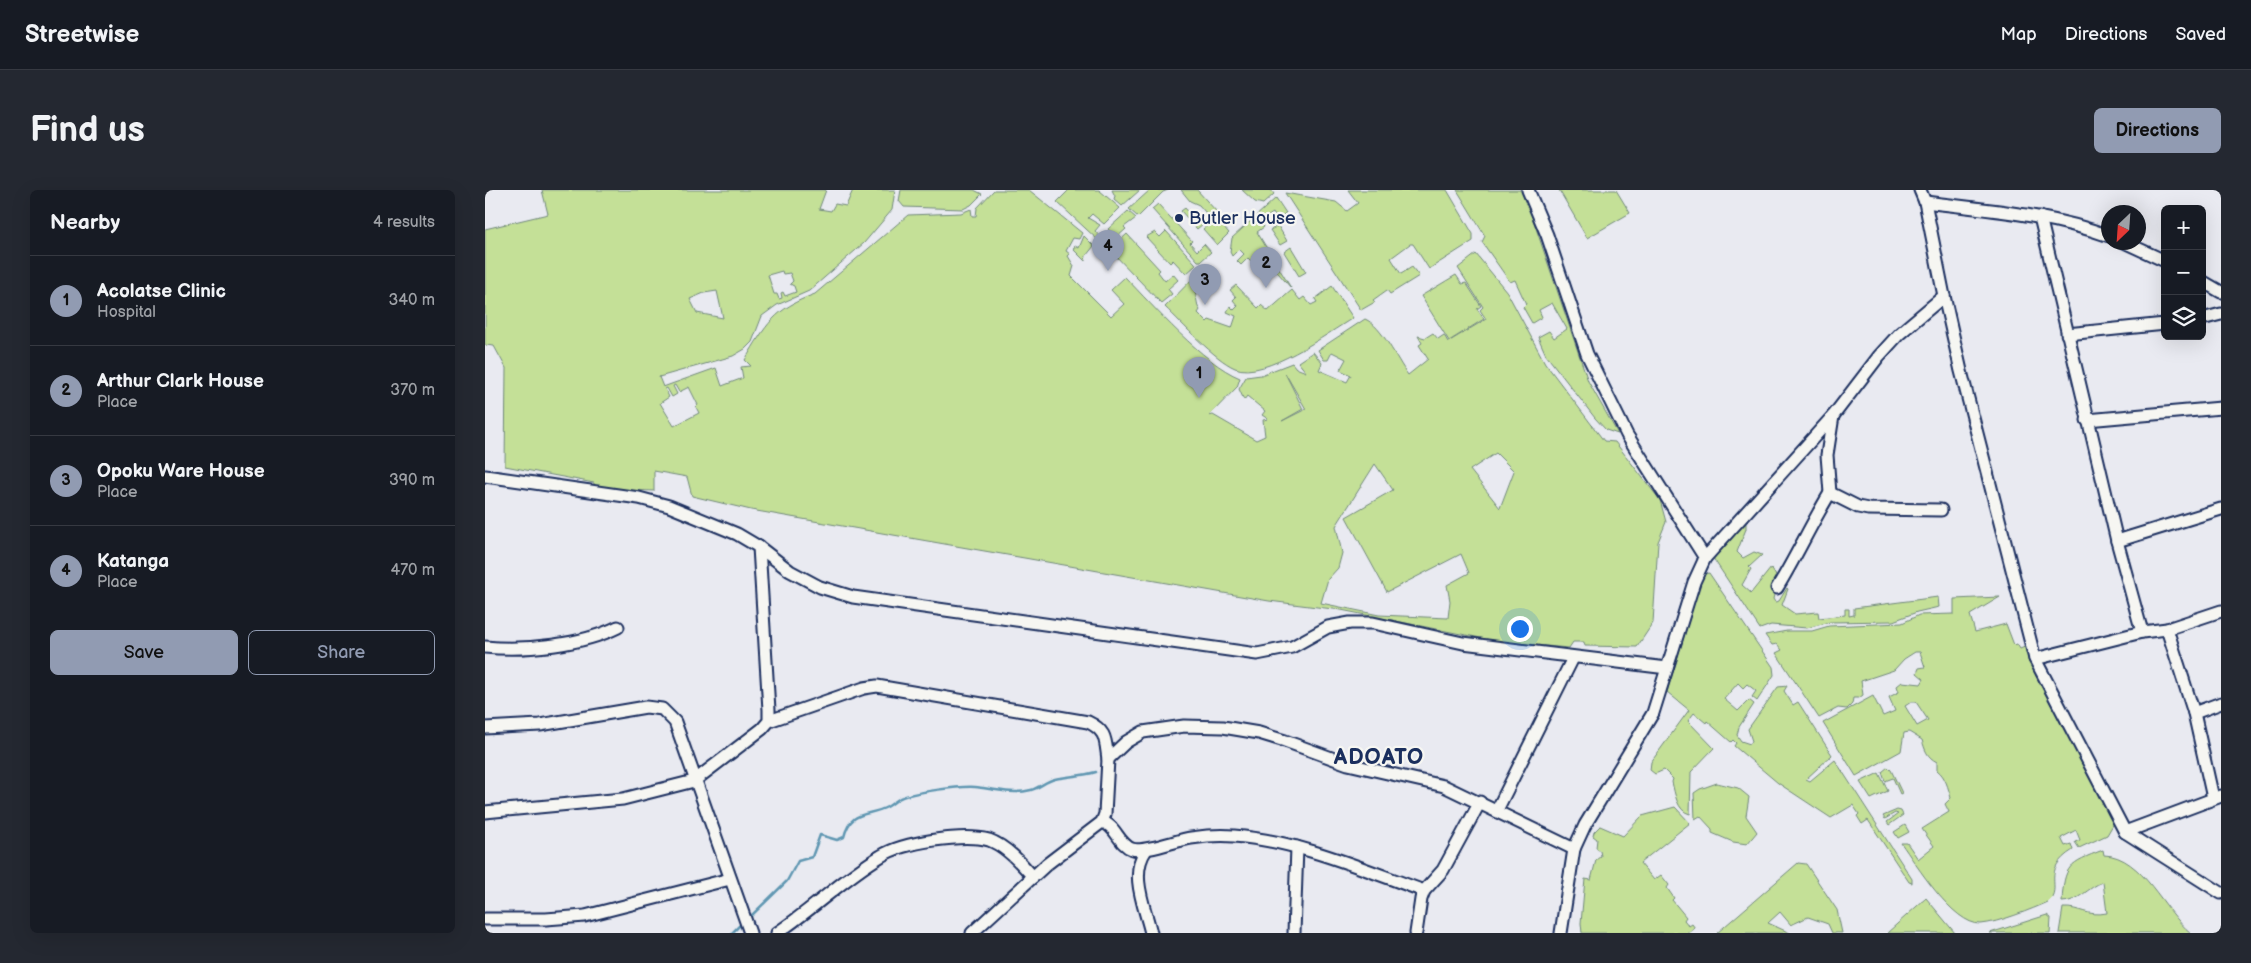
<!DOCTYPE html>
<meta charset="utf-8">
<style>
:root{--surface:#171b24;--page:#242831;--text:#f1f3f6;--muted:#9ea1a6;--line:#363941;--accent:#919bb2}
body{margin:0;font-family:"Balsamiq Sans",sans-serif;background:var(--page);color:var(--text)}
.controls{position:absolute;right:15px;top:15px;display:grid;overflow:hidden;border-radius:8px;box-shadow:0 5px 20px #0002}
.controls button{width:45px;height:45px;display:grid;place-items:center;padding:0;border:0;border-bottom:1px solid var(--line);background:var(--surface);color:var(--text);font:25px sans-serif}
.compass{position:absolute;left:1616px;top:15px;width:45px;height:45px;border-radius:50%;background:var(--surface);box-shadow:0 5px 20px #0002;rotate:205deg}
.you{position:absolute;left:1034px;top:438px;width:18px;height:18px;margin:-12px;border:4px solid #fff;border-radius:50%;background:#1a73e8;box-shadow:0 0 0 8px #1a73e833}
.badge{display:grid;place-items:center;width:32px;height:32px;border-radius:50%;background:var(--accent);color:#111;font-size:16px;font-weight:700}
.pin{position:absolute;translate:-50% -41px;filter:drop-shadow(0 1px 2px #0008)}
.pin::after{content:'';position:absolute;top:26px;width:18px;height:15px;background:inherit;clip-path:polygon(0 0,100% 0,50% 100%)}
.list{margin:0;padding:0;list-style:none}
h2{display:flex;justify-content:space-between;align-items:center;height:65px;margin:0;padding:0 20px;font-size:21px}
h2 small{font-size:16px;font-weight:400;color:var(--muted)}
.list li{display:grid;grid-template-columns:32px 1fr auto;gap:15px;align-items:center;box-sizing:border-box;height:90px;padding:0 20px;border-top:1px solid var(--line)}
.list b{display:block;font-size:19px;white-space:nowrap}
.list p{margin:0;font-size:16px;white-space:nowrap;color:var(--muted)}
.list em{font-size:16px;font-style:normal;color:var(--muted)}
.actions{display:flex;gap:10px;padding:15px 20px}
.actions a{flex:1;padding:11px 0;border:1px solid var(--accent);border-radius:8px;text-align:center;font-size:18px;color:var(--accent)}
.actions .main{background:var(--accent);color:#111}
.icon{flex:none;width:28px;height:28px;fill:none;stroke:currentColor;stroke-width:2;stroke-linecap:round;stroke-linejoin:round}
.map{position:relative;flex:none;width:1736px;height:743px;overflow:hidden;border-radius:8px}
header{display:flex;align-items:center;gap:30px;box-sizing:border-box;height:70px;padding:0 25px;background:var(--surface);border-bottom:1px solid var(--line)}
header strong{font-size:24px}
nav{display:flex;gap:28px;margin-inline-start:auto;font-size:18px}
.intro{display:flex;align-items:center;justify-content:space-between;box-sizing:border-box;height:120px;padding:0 30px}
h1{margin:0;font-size:35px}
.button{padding:12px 22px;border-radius:8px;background:var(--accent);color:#111;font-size:18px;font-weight:700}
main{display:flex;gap:30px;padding:0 30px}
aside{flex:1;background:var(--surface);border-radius:8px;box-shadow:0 5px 20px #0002}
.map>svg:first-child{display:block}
.green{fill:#c4e097;stroke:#70887a;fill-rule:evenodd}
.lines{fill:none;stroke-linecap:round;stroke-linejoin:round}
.stream{stroke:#6097b2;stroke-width:2.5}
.minor-casing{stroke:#1b2f5e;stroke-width:15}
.minor{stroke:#f6f6f2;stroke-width:11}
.poi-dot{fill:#1b2f5e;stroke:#f6f6f2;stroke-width:2}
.labels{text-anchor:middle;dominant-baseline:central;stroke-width:4.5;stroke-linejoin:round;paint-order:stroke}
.poi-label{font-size:18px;fill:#1b2f5e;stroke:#f6f6f2;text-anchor:start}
.district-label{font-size:22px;font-weight:bold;letter-spacing:1px;fill:#1b2f5e;stroke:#f6f6f2}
</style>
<header>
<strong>Streetwise</strong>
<nav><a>Map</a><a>Directions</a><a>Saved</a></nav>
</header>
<div class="intro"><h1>Find us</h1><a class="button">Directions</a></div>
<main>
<aside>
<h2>Nearby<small>4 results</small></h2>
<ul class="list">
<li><span class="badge">1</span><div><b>Acolatse Clinic</b><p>Hospital</p></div><em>340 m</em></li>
<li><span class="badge">2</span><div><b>Arthur Clark House</b><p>Place</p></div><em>370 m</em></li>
<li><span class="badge">3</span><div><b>Opoku Ware House</b><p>Place</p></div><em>390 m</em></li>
<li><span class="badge">4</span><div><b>Katanga</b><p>Place</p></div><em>470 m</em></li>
</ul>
<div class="actions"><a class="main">Save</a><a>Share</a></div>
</aside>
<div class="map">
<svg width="1736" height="743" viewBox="0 0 1736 743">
<rect width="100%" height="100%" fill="#e9eaf1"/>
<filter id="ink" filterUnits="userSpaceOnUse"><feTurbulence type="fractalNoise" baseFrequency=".02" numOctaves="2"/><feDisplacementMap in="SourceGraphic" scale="10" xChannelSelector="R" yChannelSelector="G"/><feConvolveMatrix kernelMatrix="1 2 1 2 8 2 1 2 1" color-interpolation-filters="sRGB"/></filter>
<g filter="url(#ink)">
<!-- green -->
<g class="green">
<path d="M57 0H341L334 19 346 21 350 14 361 16 368 0H410L407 20 379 53 324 101 292 115 277 126 267 152 260 159 248 166 174 187 178 197 231 178 237 196 258 188 256 177 266 176 260 170C281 135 289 119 330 104L423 25 476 23 486 19 487 26H491L492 18 509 0H544L597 43 594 49 588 48 581 61 585 64 583 66 589 76 586 86 626 126 639 114 626 100 640 87C669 117 718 173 755 188L752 197 724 226 728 225 771 250 780 246 778 230 783 229 777 225 780 221 762 206 759 210 754 199 761 187 776 185 807 173 811 178 821 182 813 172 828 162 837 173 834 180 862 192 866 185 855 180 861 169 847 162 843 170H839L833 160 880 129C897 136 912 170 923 185L943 169 934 155 937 153 933 146 940 148 948 143 953 149 959 145 963 152 1001 129 995 120 998 117 973 78 991 64 1022 102 1060 173 1119 251 1130 252 1175 310 1181 332 1173 352 1168 433 1152 457 1100 456 1099 452H1088L1084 458 1016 452 856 420 784 411 266 320 207 306 202 287 169 281V301L144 300 109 296V293L20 276 21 178 9 156 0 155V39L63 24ZM297 81 298 84 305 83 308 91 305 94 309 96 311 102 300 106 298 102 296 103 297 108 294 109 292 104H289L283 85ZM232 101 238 128 212 123 205 109 219 103ZM800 183 821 219 797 231 818 219ZM190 195 194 202 204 197 213 215 211 217 214 223 189 236 175 213 184 207 180 199 182 198 187 207 192 204 188 196ZM1011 263 1029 281 1015 318 985 280ZM890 274 908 300 861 327 902 402 976 364 984 383 962 395 965 411 963 428 894 425 836 413 843 389 853 378 857 363 851 336Z"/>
<path d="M416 0H489L497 4 486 15 478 19 419 17 414 11Z"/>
<path d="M584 0H614L635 18 619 34 607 24 603 28 615 35 610 41 616 48 622 43 627 48 614 51 572 12Z"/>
<path d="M627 0H655L637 16 629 9 630 6Z"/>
<path d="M665 0H683L678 2 653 27 644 19Z"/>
<path d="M696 0H712L732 22 712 39 696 21 700 18 712 32 721 23 714 15 705 11Z"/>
<path d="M757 0H786L789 4 778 14 770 12Z"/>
<path d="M863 0H962L988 44V51L944 79 928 54H925L906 68 916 84 927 77 934 86 905 104 902 100 888 110 890 112 876 120 800 3 851 12 862 21 873 13Z"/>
<path d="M972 0H1038L1103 191 1133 244 1121 240 1110 228 1061 165 1053 147 1064 141 1069 148 1082 139 1067 113 1054 120 1057 127 1047 133 1038 117 1041 114 1030 90 1025 92 997 52 1000 46Z"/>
<path d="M1074 0H1131L1145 23 1102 48Z"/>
<path d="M791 8 801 23 792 29 788 23 776 31 779 37 772 42 806 98 776 63 766 71 763 68 756 75 752 71 759 64 754 59 747 66 745 62 747 48Z"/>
<path d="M673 14 707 51 705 53 712 61 719 54 726 62 716 71H713L667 19Z"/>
<path d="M643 21 651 28 639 37 641 39 631 48 623 39Z"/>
<path d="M731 28 744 43 732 55 718 39Z"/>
<path d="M793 36 802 51 795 55 785 40Z"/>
<path d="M681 41 710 73 711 75 701 84 688 70 685 73 661 47 670 42 675 47Z"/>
<path d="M642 44 675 80 673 82 680 91 688 84 693 90 683 99 687 104 676 113 627 62 629 56Z"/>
<path d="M599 46 609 56 601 66 600 71 588 59 590 56 594 58Z"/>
<path d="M806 57 821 82 814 86 799 62Z"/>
<path d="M715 81 721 86 722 92 709 96 713 117 715 120 713 123 722 132 724 130 747 138 751 126 742 122 745 116 749 120 753 116 748 110 751 107 745 100 751 95 773 118 776 115 783 121 807 100 815 110 819 107 826 115 832 112 830 109 847 96 868 128C843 143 779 190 750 178 729 169 698 134 680 117Z"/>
<path d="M971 85 977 94 981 93 996 116 992 119 999 129 964 151 936 106Z"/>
<path d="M1261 330V339L1252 362 1258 368 1269 362 1277 365 1264 377 1266 379 1257 395 1266 403 1286 378 1293 389 1288 409 1290 412 1294 411 1302 398 1303 399 1297 415 1310 424 1333 422 1334 428 1360 425V419H1364V426L1369 425V418L1453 407 1454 417 1432 422 1408 431 1345 432 1322 438 1286 435 1275 439 1228 368 1231 360Z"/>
<path d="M1224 383 1288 477 1289 485 1272 511 1267 507 1271 501 1262 494 1258 498 1253 493 1239 509 1253 521 1264 510 1269 514 1254 537 1252 545 1256 551 1265 554 1267 551 1263 539 1293 497 1302 496 1299 501 1308 515 1313 512 1347 565 1321 589 1325 591 1350 570 1427 689V693L1424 692 1383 630 1377 634 1372 626 1374 624 1368 615 1346 628 1293 593 1249 556 1251 553 1248 550 1246 552 1222 531 1221 533 1209 523 1203 531 1229 558 1206 582 1205 624C1192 621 1190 604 1187 592L1188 589 1179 580 1170 584 1165 580 1166 572 1204 520 1182 502 1218 384Z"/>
<path d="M1515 407 1485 425 1490 442 1521 434 1529 455 1532 454 1535 459 1542 456 1551 486 1629 633 1622 645 1594 658 1590 652 1595 650 1591 640 1576 648 1580 656 1586 654 1588 660C1554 681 1579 697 1563 712 1548 719 1512 733 1496 734 1468 735 1431 674 1416 653H1422L1433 669 1449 656 1437 639 1464 622 1460 614 1466 608C1463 598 1461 587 1452 580V572C1442 567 1440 560 1437 550L1424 542 1419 543 1416 561 1371 586 1338 533 1388 506 1398 526 1410 521 1404 507 1414 502 1412 496 1417 492 1436 494 1439 489 1432 483 1434 478 1440 477 1435 462H1430L1419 469 1409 480 1376 491 1378 505 1374 508H1368L1367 514 1362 519 1353 518 1334 528 1291 463 1297 460 1292 454 1287 455 1280 445 1302 441H1327L1344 436 1417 433 1434 425 1469 424V409ZM1426 512H1431L1443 530 1432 536 1420 516Z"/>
<path d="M1403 577 1406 580 1417 603 1415 604 1408 588 1400 591 1397 582Z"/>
<path d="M1394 583 1403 601 1386 609 1375 592Z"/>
<path d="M1232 593 1253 598 1264 607 1261 626 1272 642 1262 654 1248 652 1227 643V639L1215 626 1210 629 1209 603 1215 599Z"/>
<path d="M1190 617 1205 633 1155 673 1169 690 1176 685 1184 695 1182 698 1189 708 1187 710 1201 727 1199 730 1204 736 1207 734 1210 738 1204 743H1097L1096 733 1100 689 1106 690 1111 670 1116 666 1115 661 1111 658 1112 649 1108 646 1109 642 1115 636 1138 646 1157 626Z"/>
<path d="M1412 620 1416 621 1418 625 1404 635 1402 632 1413 624 1410 623 1400 629 1398 626Z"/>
<path d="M1420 635 1424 642 1413 648 1409 642Z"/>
<path d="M1618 660 1619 665C1658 666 1679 722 1706 743H1574L1578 718C1595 717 1602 727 1622 723L1618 692C1603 697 1594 712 1577 712 1579 675 1584 673 1618 660Z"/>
<path d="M1313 673 1321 674 1352 720 1357 743H1347L1343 734 1323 727 1306 735 1295 722 1283 733 1305 743H1232Z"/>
<path d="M1441 708 1470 743H1402Z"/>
<path d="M1562 725 1566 728 1565 743H1505Z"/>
</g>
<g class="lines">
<!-- stream -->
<g class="stream">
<path d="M266 726 302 691 313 671 327 667 335 645 352 650 359 647C366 619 382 627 402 617 406 615 410 611 415 608 428 602 475 596 490 597 508 599 528 605 546 600 554 598 561 591 570 589 584 586 597 586 611 582"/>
<path d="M247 743 255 735"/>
</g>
<defs>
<g id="minor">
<path d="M1043 0 1062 45 1102 164 1142 245 1220 368"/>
<path d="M1440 12C1502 20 1564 24 1624 46"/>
<path d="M1555 27 1632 351 1657 442"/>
<path d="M1639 52 1680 71"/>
<path d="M1717 91 1736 102"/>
<path d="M1459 106 1476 181 1550 469 1640 642 1736 703"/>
<path d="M1717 129 1736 124"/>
<path d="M1582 144 1680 134"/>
<path d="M1348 226 1342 265 1345 303 1373 317 1383 319 1456 320"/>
<path d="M1602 230 1736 218"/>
<path d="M0 286 154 308 184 316 252 344 274 357 305 381 335 397 368 407 772 464 807 457 843 437 865 433H888L978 453 1182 478"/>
<path d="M1632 351 1736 319"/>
<path d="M1292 398C1311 367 1326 334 1345 303"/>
<path d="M1682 439 1709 523 1728 608"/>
<path d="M0 457C40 461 97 455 133 437"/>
<path d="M1550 469 1657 442 1682 439 1736 421"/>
<path d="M1709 523 1736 513"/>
<path d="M284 531 379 498 392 496 603 532C622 541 620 550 623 569L641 552 658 542 699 536 738 537 774 543 800 551 863 574 959 596 1089 659"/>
<path d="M0 538 55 535 161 517 177 519 190 532 265 743"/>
<path d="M1012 620 1088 468"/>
<path d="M0 622 138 609 209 591 277 539 284 531V520L274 357"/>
<path d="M617 632C631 635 633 654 647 659 659 663 692 650 706 648 720 646 735 645 749 646 814 651 878 679 939 701"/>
<path d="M1640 642 1736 606"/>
<path d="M661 660C644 684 660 717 666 743"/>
<path d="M0 729H61L100 726 245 689"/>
<path d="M292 743C328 719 359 688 396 666 418 652 479 643 504 650 521 656 537 674 548 687"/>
<path d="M487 743 562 674 617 632 620 624 623 569"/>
<path d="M809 743 812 657"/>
<path d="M931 743 936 709 939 701 958 680 995 612"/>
<path d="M1076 743 1089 659 1100 635 1168 523 1209 392 1220 368 1348 226 1394 166 1414 144 1459 106 1440 12 1435 0"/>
</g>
</defs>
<!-- minor casing -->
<use href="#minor" class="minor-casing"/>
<!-- minor -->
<use href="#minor" class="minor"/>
</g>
</g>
<!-- markers -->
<circle class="poi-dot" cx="694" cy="28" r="5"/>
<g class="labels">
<!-- poi labels -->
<g class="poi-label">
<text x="704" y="28">Butler House</text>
</g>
<!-- district labels -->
<g class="district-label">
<text x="894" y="567">ADOATO</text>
</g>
</g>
</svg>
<div class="controls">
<button>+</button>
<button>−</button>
<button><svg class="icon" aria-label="layers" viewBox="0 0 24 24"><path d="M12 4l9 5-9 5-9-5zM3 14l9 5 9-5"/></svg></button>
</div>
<svg class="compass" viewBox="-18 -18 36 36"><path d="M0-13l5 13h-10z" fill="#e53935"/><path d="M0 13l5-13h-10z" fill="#9ea1a6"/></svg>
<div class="you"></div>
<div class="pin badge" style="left:714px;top:208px">1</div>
<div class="pin badge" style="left:781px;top:98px">2</div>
<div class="pin badge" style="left:720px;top:115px">3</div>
<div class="pin badge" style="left:623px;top:81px">4</div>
</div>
</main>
